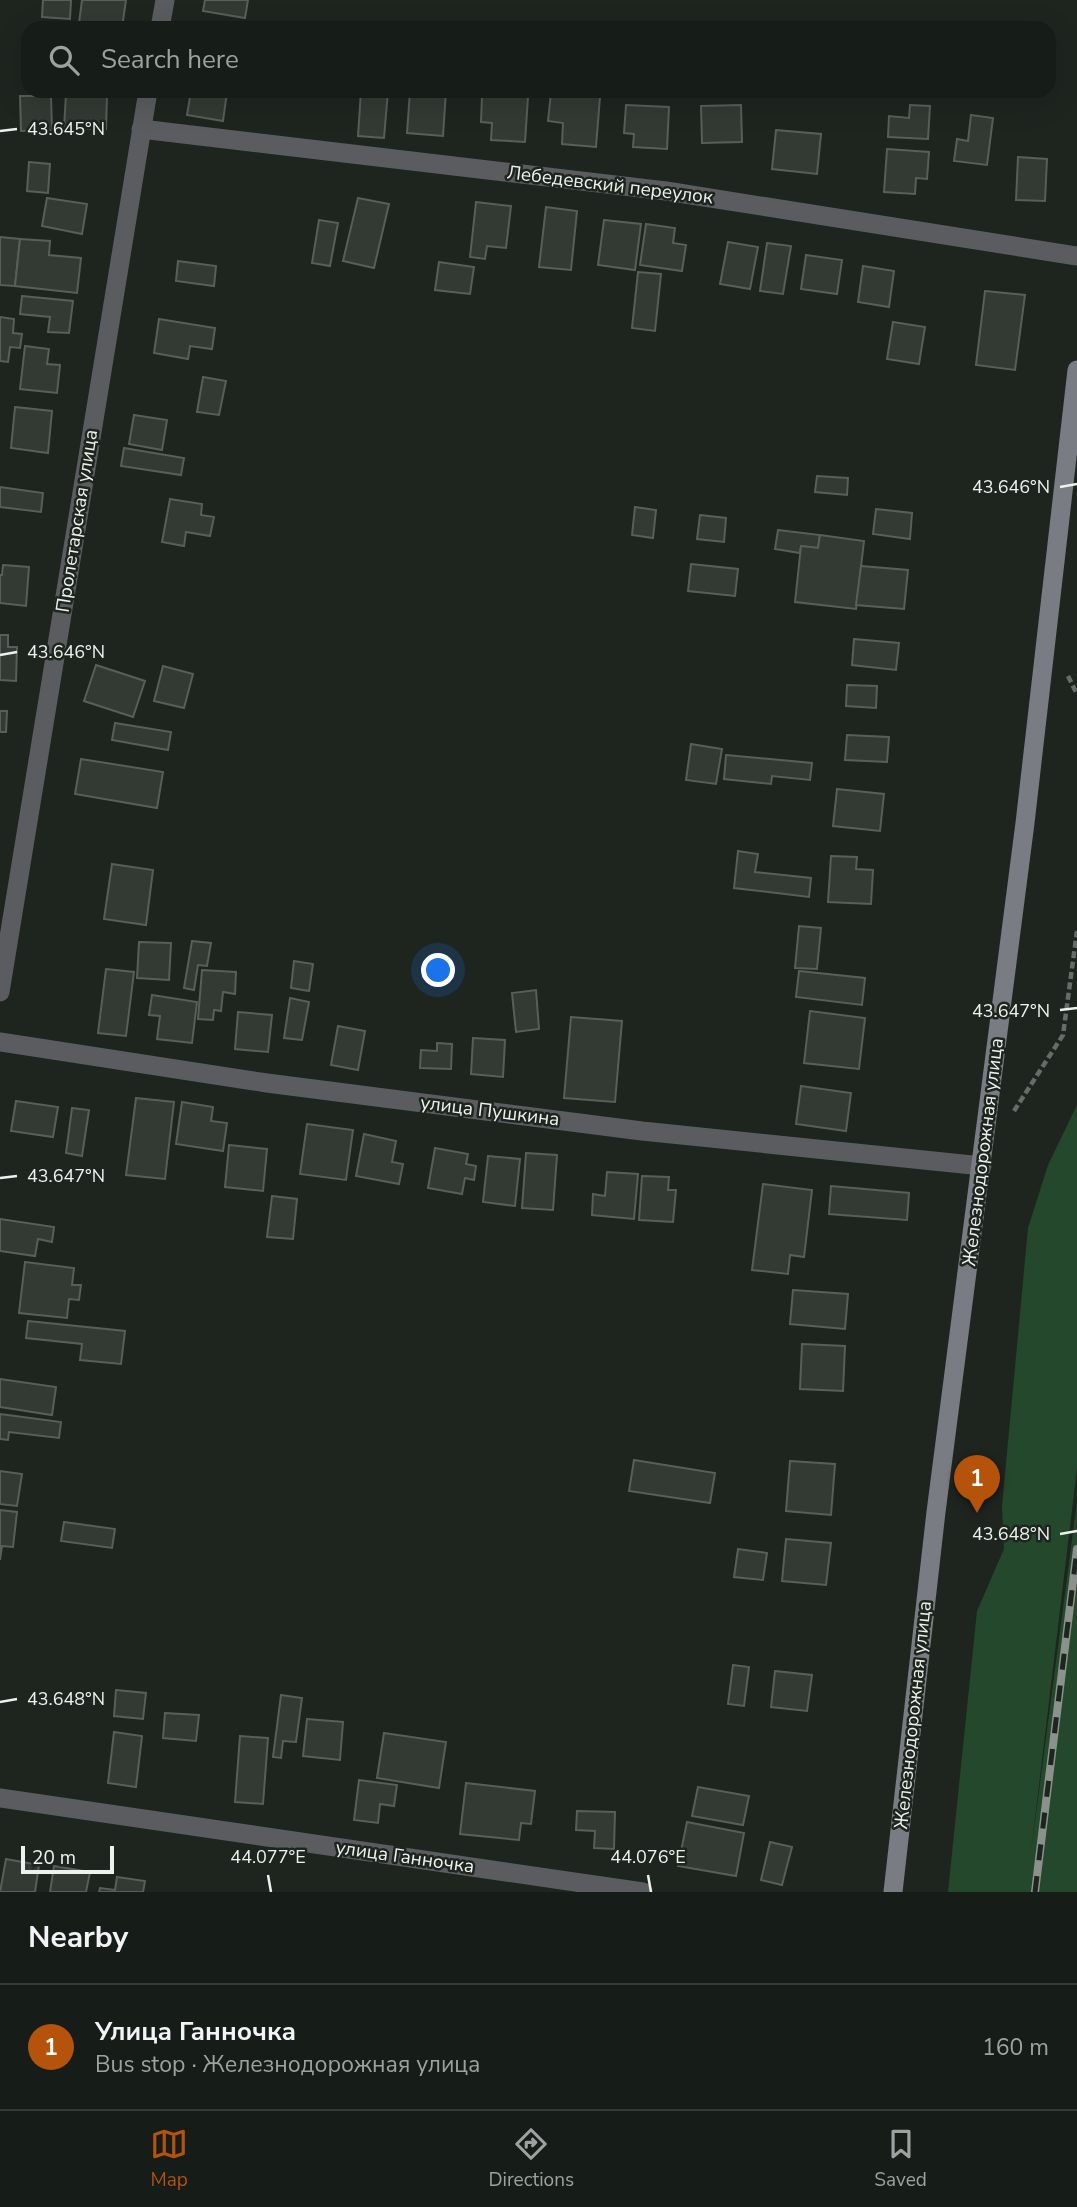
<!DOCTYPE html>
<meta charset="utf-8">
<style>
:root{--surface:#161c17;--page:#1f2520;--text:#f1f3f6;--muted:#9ea1a1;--line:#353a36;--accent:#b45309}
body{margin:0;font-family:"Nunito Sans",sans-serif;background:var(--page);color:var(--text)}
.scale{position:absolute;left:21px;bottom:18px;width:93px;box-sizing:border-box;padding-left:7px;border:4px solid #edf2ee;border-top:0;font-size:19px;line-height:24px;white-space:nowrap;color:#edf2ee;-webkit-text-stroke:5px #1e251f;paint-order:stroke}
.you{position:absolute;left:439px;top:971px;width:24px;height:24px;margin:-18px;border:5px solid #fff;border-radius:50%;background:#1a73e8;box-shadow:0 0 0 10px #1a73e833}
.badge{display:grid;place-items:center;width:46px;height:46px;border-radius:50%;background:var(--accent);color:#fff;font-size:23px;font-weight:700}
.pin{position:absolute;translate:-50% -58px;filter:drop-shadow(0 2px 4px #0008)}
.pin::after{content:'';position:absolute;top:37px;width:24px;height:21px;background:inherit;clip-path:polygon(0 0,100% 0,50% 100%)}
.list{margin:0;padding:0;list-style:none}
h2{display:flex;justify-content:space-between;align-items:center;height:91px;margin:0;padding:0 28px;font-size:30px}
h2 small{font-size:23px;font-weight:400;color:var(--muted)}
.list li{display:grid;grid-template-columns:46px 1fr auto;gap:21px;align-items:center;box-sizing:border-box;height:126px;padding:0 28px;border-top:2px solid var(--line)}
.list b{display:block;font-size:26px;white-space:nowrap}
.list p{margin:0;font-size:23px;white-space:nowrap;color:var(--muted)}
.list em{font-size:23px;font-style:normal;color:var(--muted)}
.icon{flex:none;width:38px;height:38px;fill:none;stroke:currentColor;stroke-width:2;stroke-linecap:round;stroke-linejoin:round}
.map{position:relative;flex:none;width:1077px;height:1892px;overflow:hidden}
.search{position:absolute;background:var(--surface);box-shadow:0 7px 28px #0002;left:21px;right:21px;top:21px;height:77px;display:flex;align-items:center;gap:18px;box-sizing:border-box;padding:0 24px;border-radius:21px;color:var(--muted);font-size:26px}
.sheet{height:217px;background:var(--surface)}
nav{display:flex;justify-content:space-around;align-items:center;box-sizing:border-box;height:98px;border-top:2px solid var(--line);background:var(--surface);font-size:19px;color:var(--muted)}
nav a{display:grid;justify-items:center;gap:4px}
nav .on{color:var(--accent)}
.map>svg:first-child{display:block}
.green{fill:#24482b}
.building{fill:#323a33;stroke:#575f58;stroke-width:2}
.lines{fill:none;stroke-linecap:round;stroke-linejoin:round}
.path{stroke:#666c67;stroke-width:4.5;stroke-dasharray:7 3.5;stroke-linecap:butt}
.minor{stroke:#5b5c60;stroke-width:19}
.secondary{stroke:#7a7c83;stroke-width:19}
.rail-casing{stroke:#8b918c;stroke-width:8}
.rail{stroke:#1e251f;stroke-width:5;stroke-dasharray:16;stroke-linecap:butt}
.ticks{fill:none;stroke:#edf2ee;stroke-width:2.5}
.labels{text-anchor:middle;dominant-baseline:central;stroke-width:5;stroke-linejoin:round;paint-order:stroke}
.street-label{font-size:19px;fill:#edf2ee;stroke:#1e251f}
.ticks-label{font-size:18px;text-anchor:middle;fill:#edf2ee;stroke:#1e251f;stroke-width:5;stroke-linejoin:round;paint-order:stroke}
</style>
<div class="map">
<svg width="1077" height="1892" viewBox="0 0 1077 1892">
<rect width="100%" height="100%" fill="#1e251f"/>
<!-- green -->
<path class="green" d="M1077 1105V1468L1031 1852 1077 1502V1892H948L977 1611 1004 1549 1002 1506 1028 1228 1048 1165Z"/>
<!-- building -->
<g class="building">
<path d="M43 0H71L70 19 42 17Z"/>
<path d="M82 0H126L122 28 79 23Z"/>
<path d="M205 0H248L245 18 203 11Z"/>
<path d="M191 91 227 92 223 121 187 115Z"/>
<path d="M361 91H388L384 138 358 136Z"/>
<path d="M410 91H446L443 136 407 133Z"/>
<path d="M610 91H650V95L610 94Z"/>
<path d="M551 93 600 97 596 147 562 144 563 123 548 121Z"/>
<path d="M66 94 107 95 106 129 64 128Z"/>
<path d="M482 95 528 97 525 142 491 140 492 123 481 122Z"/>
<path d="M20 96H51L52 130 21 131Z"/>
<path d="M626 105 669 107 667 149 633 147 634 134 624 133Z"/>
<path d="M741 105 742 142 702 143 701 106Z"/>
<path d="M910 105 930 106 928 139 888 137 889 116 909 118Z"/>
<path d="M971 115 993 118 987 165 954 161 957 139 968 141Z"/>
<path d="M776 130 821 134 817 174 772 169Z"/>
<path d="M887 149 929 152 927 179 916 178 915 194 884 192Z"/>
<path d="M1018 157 1047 159 1045 201 1016 200Z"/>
<path d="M29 162 50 164 48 193 27 191Z"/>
<path d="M47 198 87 204 82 234 42 226Z"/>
<path d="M358 198 389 204 374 268 343 261Z"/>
<path d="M476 202 511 206 506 248 487 246 485 259 470 257Z"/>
<path d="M546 207 577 211 571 270 539 267Z"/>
<path d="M319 220 338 223 330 266 312 263Z"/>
<path d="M604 220 641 224 635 270 598 265Z"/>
<path d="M646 224 675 228 673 243 686 245 682 271 640 265Z"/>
<path d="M0 237 20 239 15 286 0 285Z"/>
<path d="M20 239 50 241 49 255 81 258 77 293 15 286Z"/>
<path d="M728 242 758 247 750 289 720 284Z"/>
<path d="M767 243 791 246 783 294 760 291Z"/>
<path d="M806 255 842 260 837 294 801 289Z"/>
<path d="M178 261 216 266 214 286 176 281Z"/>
<path d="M439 262 474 267 470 294 435 290Z"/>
<path d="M863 266 894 271 889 307 858 302Z"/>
<path d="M638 272 661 274 655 331 632 328Z"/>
<path d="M985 291 1025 295 1015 370 976 365Z"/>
<path d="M22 296 73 301 69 333 48 332 50 317 20 314Z"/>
<path d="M0 317 14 319 13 333 22 334 20 348 10 347 8 362 0 361Z"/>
<path d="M159 319 215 328 212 349 190 346 188 359 154 353Z"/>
<path d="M893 322 925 327 919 364 887 359Z"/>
<path d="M25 346 49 349 47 364 60 365 57 393 20 389Z"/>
<path d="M203 377 226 381 219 415 197 412Z"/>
<path d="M15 407 52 411 48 453 11 448Z"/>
<path d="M134 415 167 420 162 450 129 444Z"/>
<path d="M124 448 184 458 181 475 121 466Z"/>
<path d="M817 476 848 478 847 495 815 492Z"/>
<path d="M0 487 43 493 41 512 0 507Z"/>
<path d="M170 499 202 504 201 515 214 517 210 536 186 532 184 546 162 542Z"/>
<path d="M635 507 656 510 653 538 632 535Z"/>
<path d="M876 509 912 513 910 539 873 534Z"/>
<path d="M700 515 726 518 724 542 697 539Z"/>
<path d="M778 530 820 535 818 548 801 546 800 553 775 549Z"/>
<path d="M820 535 864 541 856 609 795 602 801 546 818 548Z"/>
<path d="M691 564 738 569 735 596 688 591Z"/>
<path d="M3 565 29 567 26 606 0 603V575H2Z"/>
<path d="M861 566 908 570 904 609 856 605Z"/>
<path d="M0 635H8V647H17L16 681 0 680Z"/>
<path d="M854 639 899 643 896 670 852 665Z"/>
<path d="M96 665 145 681 133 717 84 701Z"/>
<path d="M163 666 193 674 184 708 154 701Z"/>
<path d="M847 685 877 686 876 708 846 706Z"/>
<path d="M0 711H7L6 732H0Z"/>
<path d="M115 723 171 732 168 750 112 740Z"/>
<path d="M847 735 889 737 887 762 845 760Z"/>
<path d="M691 744 722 749 716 784 686 780Z"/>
<path d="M726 755 812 763 810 780 772 776 771 784 724 779Z"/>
<path d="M81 759 163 772 157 808 75 794Z"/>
<path d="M837 789 884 794 880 831 833 826Z"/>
<path d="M738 851 758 854 755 872 811 878 809 897 734 888Z"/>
<path d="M831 856 857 857 856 869 873 870 871 904 828 902Z"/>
<path d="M112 864 153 870 146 925 104 919Z"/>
<path d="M799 926 821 928 817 969 795 968Z"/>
<path d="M192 941 211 943 207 966 198 965 194 990 184 988Z"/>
<path d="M139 942 171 943 169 980 137 978Z"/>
<path d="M294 961 313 964 309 991 291 988Z"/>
<path d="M106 969 134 972 126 1036 98 1033Z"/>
<path d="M202 970 236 972 235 994 223 992 221 1011 214 1010 213 1020 198 1019Z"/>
<path d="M799 971 865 978 862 1005 796 997Z"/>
<path d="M536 990 539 1029 516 1032 512 993Z"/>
<path d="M152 995 197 1002 192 1043 157 1039 160 1016 149 1015Z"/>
<path d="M290 998 309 1002 302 1040 284 1038Z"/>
<path d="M810 1011 865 1018 859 1069 804 1063Z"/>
<path d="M238 1012 272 1015 268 1052 235 1049Z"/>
<path d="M571 1017 622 1021 615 1102 564 1098Z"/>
<path d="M338 1026 365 1031 358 1070 331 1065Z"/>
<path d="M473 1038 505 1040 503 1077 471 1074Z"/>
<path d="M437 1043 452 1044 451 1069 420 1068 421 1050 437 1051Z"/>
<path d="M801 1086 851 1093 846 1131 796 1124Z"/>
<path d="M136 1098 174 1102 165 1179 126 1175Z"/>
<path d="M16 1101 58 1107 53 1137 11 1131Z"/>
<path d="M182 1102 213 1107 211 1121 227 1123 223 1151 176 1144Z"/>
<path d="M72 1108 89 1110 82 1156 66 1153Z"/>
<path d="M307 1124 353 1130 346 1180 300 1174Z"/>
<path d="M364 1134 396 1141 392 1162 403 1164 399 1184 356 1176Z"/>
<path d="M229 1145 267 1149 263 1191 225 1187Z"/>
<path d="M435 1148 468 1154 466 1164 476 1166 474 1180 465 1178 462 1194 428 1188Z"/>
<path d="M526 1153 557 1155 553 1210 522 1208Z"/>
<path d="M488 1156 520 1159 515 1206 483 1202Z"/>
<path d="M607 1172 638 1174 634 1219 592 1215 593 1194 605 1196Z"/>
<path d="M642 1176 669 1177 668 1190H676L673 1222 639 1220Z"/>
<path d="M763 1184 812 1190 804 1257 790 1255 788 1274 752 1270Z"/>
<path d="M831 1186 909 1193 907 1220 829 1214Z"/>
<path d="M272 1196 297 1199 293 1239 267 1237Z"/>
<path d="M0 1219 54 1227 52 1242 38 1239 35 1256 0 1251Z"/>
<path d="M25 1262 74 1268 72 1285H81L79 1300 69 1299 67 1318 19 1313Z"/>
<path d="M793 1290 848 1294 845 1329 790 1324Z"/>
<path d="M28 1321 125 1331 121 1364 80 1360 82 1344 26 1338Z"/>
<path d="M802 1344 845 1346 843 1391 800 1389Z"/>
<path d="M0 1379 56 1387 52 1415 0 1407Z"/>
<path d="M0 1414 61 1422 59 1438 9 1432 8 1440 0 1439Z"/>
<path d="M634 1460 715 1473 710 1503 629 1491Z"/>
<path d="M790 1461 835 1464 831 1515 786 1511Z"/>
<path d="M0 1471 22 1474 17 1506 0 1504Z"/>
<path d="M0 1510 17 1512 13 1547 2 1546 0 1560Z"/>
<path d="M64 1522 115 1529 112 1548 61 1541Z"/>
<path d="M786 1539 831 1543 826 1585 782 1581Z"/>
<path d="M738 1549 767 1553 763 1580 734 1577Z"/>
<path d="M733 1665 749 1667 744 1706 728 1704Z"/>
<path d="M775 1671 812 1675 807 1711 771 1707Z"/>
<path d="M116 1690 146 1693 143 1719 114 1716Z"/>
<path d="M281 1695 302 1698 296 1742 283 1741 281 1758 273 1757Z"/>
<path d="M165 1713 199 1715 196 1741 163 1738Z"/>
<path d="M307 1719 343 1722 340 1760 303 1756Z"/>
<path d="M114 1732 142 1736 136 1787 108 1783Z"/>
<path d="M384 1733 446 1742 439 1788 377 1778Z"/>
<path d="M240 1736 268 1738 263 1804 235 1802Z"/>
<path d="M359 1780 397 1785 394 1806 380 1804 378 1823 354 1820Z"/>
<path d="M466 1783 535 1791 531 1824 521 1823 519 1840 460 1834Z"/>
<path d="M698 1787 749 1796 743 1825 692 1816Z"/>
<path d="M577 1811 615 1812 614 1849 594 1848 595 1831 576 1830Z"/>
<path d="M687 1822 744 1833 736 1876 678 1866Z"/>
<path d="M770 1842 792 1847 782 1885 761 1880Z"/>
<path d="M6 1859 39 1865 35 1892H0Z"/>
<path d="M54 1866 90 1872 86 1892H50Z"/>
<path d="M117 1877 145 1881 143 1892H99L100 1888 115 1890Z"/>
</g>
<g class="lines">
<!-- path -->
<g class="path">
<path d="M1068 676 1077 694"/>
<path d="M1014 1111 1063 1035 1077 931"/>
</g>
<!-- minor -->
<g class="minor">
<path d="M160 28 165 0"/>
<path d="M141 129 666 191 1077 256"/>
<path d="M0 992 148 91"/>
<path d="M0 1042 267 1083 642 1131 982 1166"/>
<path d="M0 1798 643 1892"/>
</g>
<!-- secondary -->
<path class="secondary" d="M893 1892 936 1512 1025 823 1077 370"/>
<defs>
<path id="rail" d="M1035 1892 1077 1549"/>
</defs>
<!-- rail casing -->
<use href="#rail" class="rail-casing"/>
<!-- rail -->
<use href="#rail" class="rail"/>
</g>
<!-- ticks -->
<path class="ticks" d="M0 131 17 129M1060 487 1077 484M0 655 17 652M1060 1010 1077 1008M0 1178 17 1176M1060 1534 1077 1531M0 1702 17 1699M268 1875 271 1892M648 1875 651 1892"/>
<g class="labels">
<!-- street labels -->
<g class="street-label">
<text transform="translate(610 185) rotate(7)">Лебедевский переулок</text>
<text transform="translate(77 521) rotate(-81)">Пролетарская улица</text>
<text transform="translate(490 1111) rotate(7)">улица Пушкина</text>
<text transform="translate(983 1152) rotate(-83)">Железнодорожная улица</text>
<text transform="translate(913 1715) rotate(-84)">Железнодорожная улица</text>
<text transform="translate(405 1857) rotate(8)">улица Ганночка</text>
</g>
</g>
<g class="ticks-label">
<text x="66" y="135">43.645°N</text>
<text x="1011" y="493">43.646°N</text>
<text x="66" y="658">43.646°N</text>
<text x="1011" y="1017">43.647°N</text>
<text x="66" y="1182">43.647°N</text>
<text x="1011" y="1540">43.648°N</text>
<text x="66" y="1705">43.648°N</text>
<text x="268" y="1863">44.077°E</text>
<text x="648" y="1863">44.076°E</text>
</g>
</svg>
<div class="scale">20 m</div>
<div class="you"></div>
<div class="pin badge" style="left:977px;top:1513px">1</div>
<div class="search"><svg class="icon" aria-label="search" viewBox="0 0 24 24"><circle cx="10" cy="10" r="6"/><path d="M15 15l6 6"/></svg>Search here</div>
</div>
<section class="sheet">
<h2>Nearby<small></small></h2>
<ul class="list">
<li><span class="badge">1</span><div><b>Улица Ганночка</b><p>Bus stop · Железнодорожная улица</p></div><em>160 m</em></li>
</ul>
</section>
<nav>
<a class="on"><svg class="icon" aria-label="map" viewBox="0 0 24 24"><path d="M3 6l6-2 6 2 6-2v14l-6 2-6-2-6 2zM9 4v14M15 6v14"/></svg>Map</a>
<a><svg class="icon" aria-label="directions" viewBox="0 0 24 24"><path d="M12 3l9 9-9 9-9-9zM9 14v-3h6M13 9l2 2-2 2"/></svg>Directions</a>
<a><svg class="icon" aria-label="saved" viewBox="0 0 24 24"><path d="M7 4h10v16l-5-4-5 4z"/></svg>Saved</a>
</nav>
